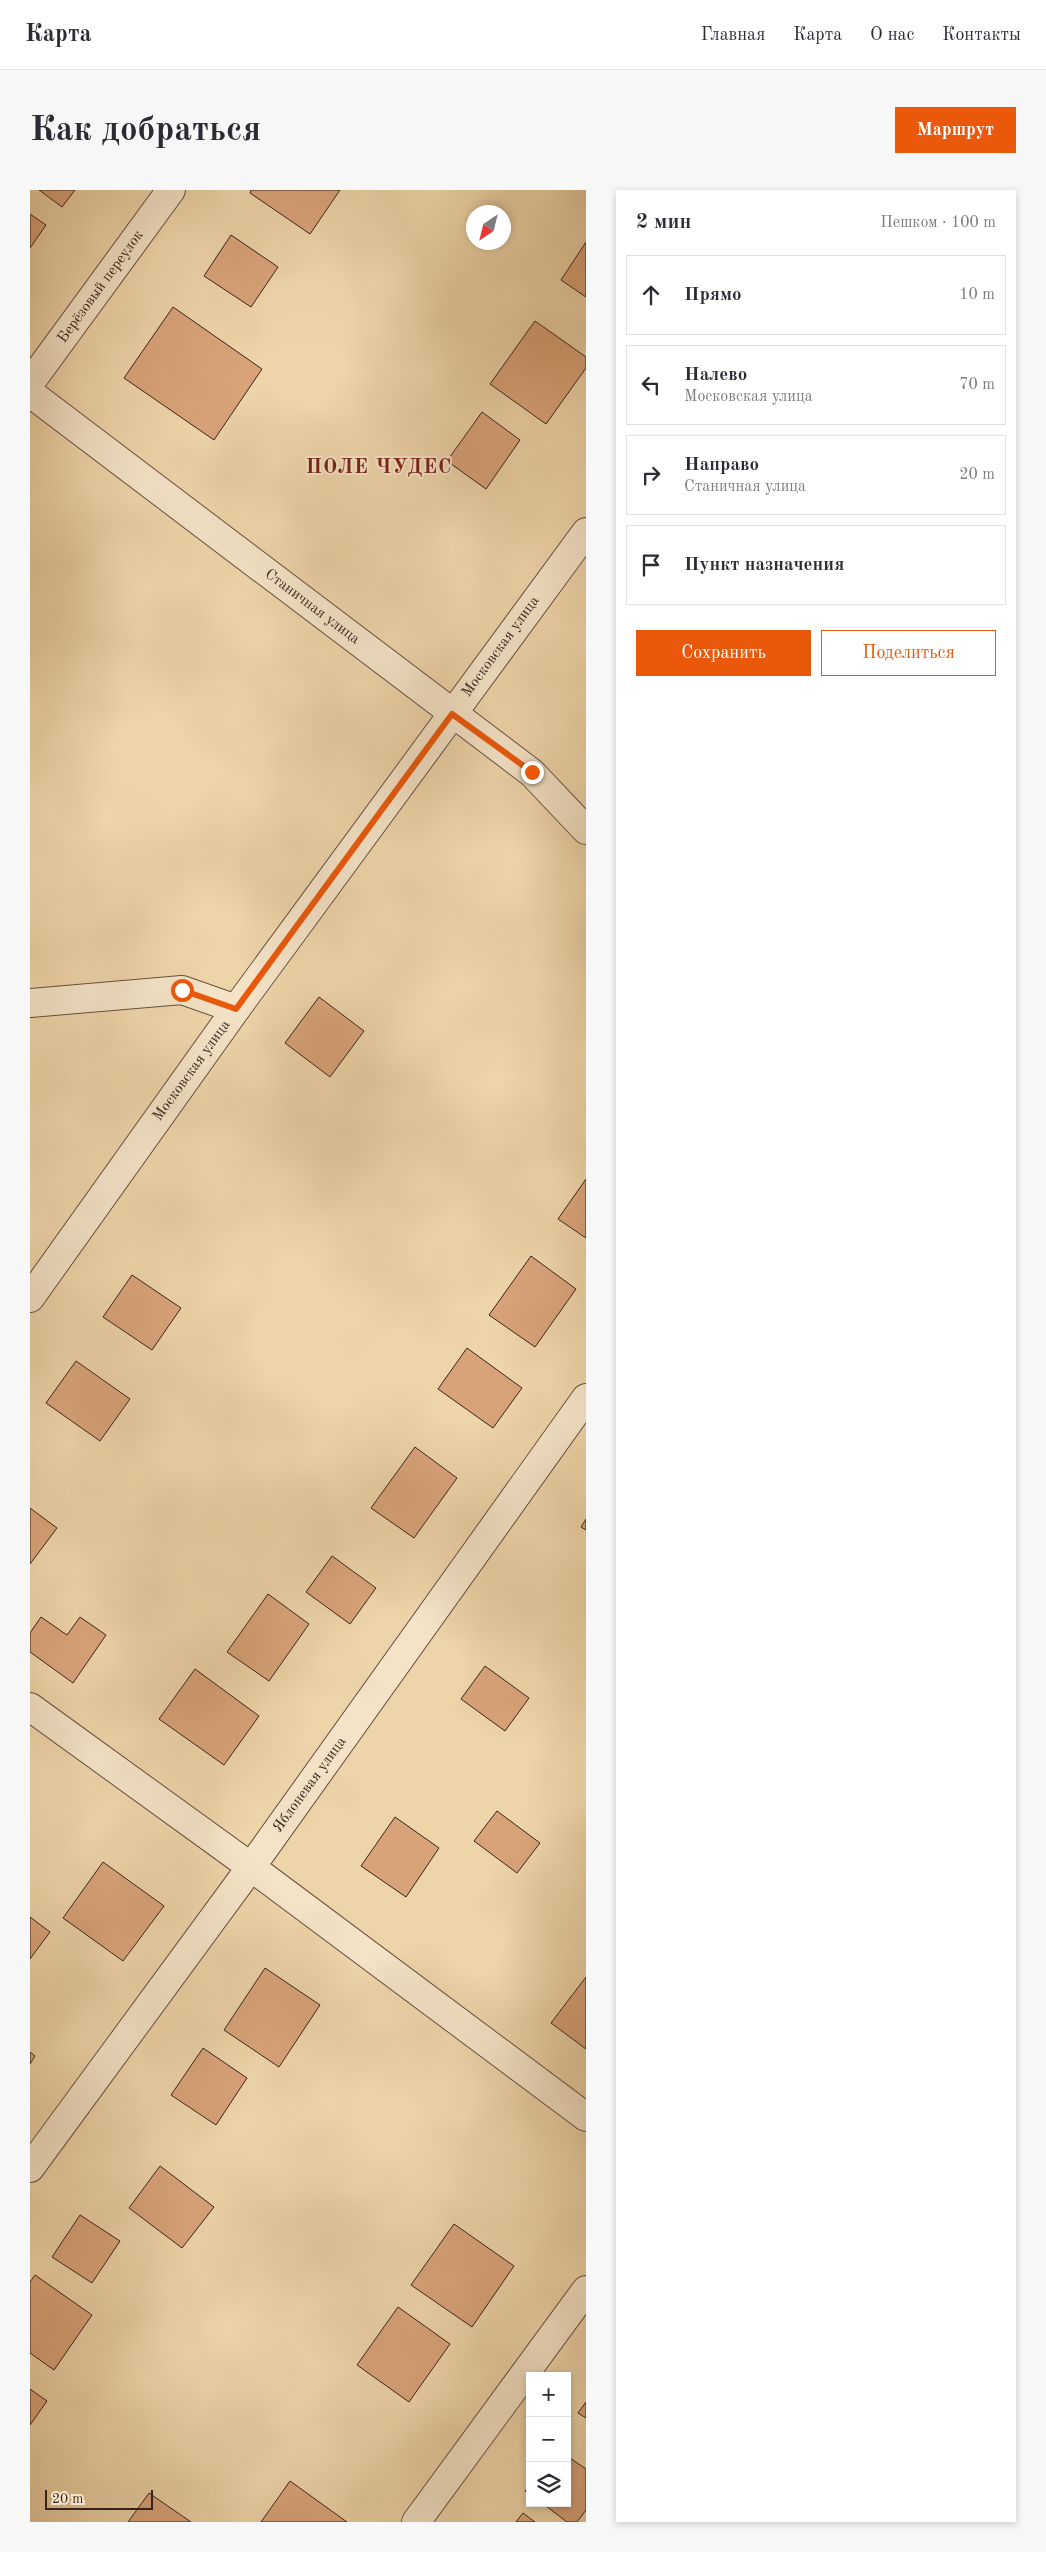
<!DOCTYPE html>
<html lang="ru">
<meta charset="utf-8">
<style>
:root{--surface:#fff;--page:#f7f7f7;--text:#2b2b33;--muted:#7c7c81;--line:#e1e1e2;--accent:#ea580c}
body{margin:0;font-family:"Old Standard TT",serif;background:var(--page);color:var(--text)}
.controls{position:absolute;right:15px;bottom:15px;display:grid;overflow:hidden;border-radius:0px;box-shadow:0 2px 8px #0003}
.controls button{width:45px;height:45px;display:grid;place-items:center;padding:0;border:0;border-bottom:1px solid var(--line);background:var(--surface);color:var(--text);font:25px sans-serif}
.compass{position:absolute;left:436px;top:15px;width:45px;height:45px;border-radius:50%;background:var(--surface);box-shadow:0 2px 8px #0003;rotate:215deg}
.scale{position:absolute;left:15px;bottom:12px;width:108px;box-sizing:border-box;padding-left:5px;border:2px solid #38231c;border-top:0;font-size:14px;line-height:18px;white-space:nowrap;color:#38231c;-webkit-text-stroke:4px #f4e3c7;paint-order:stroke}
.stop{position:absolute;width:15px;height:15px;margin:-11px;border:4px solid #ea580c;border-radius:50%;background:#fff}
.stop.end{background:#ea580c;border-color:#fff;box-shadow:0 1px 5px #0008}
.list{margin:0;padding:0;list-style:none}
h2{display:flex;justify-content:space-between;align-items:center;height:65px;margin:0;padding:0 20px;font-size:21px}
h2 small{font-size:16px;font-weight:400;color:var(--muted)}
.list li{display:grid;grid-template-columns:32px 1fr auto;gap:15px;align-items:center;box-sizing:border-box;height:80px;margin:0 10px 10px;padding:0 10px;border:1px solid var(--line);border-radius:0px}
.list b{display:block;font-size:19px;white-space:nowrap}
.list p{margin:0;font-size:16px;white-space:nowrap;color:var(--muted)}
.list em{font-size:16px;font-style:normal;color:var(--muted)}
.actions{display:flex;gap:10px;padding:15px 20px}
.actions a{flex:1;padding:11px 0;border:1px solid var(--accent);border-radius:0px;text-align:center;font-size:18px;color:var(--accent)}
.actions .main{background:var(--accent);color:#fff}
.icon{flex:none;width:28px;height:28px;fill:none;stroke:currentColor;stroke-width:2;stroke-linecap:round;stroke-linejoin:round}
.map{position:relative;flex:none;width:556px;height:2332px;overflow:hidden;border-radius:0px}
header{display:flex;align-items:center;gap:30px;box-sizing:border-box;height:70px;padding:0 25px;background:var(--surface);border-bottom:1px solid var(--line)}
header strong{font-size:24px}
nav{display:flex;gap:28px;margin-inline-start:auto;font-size:18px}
.intro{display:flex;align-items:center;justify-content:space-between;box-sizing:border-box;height:120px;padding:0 30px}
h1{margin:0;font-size:35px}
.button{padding:12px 22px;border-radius:0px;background:var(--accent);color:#fff;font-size:18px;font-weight:700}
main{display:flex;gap:30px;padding:0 30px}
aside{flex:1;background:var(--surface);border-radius:0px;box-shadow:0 2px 8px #0003}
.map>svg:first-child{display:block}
.building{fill:#d9a37a;stroke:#38231c}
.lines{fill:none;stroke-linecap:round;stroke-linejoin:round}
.street-casing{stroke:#664f3f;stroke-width:30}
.street{stroke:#f4e3c7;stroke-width:28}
.route{stroke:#ea580c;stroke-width:6}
.labels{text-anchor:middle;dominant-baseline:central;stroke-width:4;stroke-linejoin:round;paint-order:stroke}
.street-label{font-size:15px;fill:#38231c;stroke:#f4e3c7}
.district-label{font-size:20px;font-weight:bold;letter-spacing:1px;fill:#7a1f14;stroke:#f4e3c7}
</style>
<header>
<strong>Карта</strong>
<nav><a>Главная</a><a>Карта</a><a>О нас</a><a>Контакты</a></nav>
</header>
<div class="intro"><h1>Как добраться</h1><a class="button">Маршрут</a></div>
<main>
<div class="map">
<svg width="556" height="2332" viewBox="0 0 556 2332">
<rect width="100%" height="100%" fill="#eed4a9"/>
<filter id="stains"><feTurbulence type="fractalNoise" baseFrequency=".004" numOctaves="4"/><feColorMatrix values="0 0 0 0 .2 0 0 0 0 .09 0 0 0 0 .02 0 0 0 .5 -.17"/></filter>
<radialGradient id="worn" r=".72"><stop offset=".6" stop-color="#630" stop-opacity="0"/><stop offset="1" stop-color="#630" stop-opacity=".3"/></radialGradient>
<!-- building -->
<g class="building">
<path d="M9 0H45L32 17Z"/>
<path d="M221 0H310L280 44 220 3Z"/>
<path d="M0 24 16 35 0 58Z"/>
<path d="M201 45 248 77 221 117 174 86Z"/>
<path d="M556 52V107L531 90Z"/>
<path d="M143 117 232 179 184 250 94 188Z"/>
<path d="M505 131 556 167V178L516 234 460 194Z"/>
<path d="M452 222 490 250 456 299 417 271Z"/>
<path d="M289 807 334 841 300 887 255 853Z"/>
<path d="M556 989V1048L528 1029Z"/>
<path d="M501 1066 546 1099 505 1157 459 1125Z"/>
<path d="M102 1085 151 1118 122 1160 73 1127Z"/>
<path d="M437 1158 492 1198 463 1238 408 1199Z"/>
<path d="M46 1171 100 1209 70 1251 16 1213Z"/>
<path d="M385 1257 427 1288 384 1348 341 1318Z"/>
<path d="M0 1318 27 1338 0 1374Z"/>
<path d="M556 1329V1340L551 1337Z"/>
<path d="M302 1366 346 1398 320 1434 276 1402Z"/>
<path d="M238 1404 279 1434 239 1491 197 1462Z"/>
<path d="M11 1427 37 1445 50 1427 76 1445 43 1493 0 1462V1443Z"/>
<path d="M455 1476 499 1508 475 1541 431 1509Z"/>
<path d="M165 1479 229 1526 194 1575 129 1529Z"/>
<path d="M467 1621 510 1653 487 1683 444 1651Z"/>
<path d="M365 1627 409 1658 376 1707 331 1676Z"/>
<path d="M73 1672 134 1716 93 1771 33 1728Z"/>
<path d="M0 1727 20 1742 0 1769Z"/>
<path d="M235 1778 290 1815 249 1877 194 1840Z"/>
<path d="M556 1787V1859L521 1833Z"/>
<path d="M173 1858 217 1888 186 1935 141 1905Z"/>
<path d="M0 1862 5 1866 0 1874Z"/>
<path d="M130 1976 184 2017 152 2058 99 2018Z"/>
<path d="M50 2025 90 2051 62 2093 22 2067Z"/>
<path d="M424 2034 484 2076 442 2137 381 2095Z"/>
<path d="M5 2085 62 2125 24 2180 0 2163V2092Z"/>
<path d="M368 2117 420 2154 379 2212 327 2175Z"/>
<path d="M0 2199 17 2211 0 2235Z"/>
<path d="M556 2212V2228L548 2223Z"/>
<path d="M537 2266 556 2279V2320L547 2332H537L512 2313H537Z"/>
<path d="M260 2291 317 2332H231Z"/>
<path d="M500 2295V2305L495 2301Z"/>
<path d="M119 2303 161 2332H98Z"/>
<path d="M493 2323 505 2332H486Z"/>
</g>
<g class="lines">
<defs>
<g id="street">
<path d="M0 193 141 0"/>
<path d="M0 203 502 583 556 640"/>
<path d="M0 813 152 800 206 819"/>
<path d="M0 1108 206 819 556 342"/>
<path d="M0 1517 221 1677 556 1927"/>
<path d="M0 1978 221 1677 556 1208"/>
<path d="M386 2332 556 2100"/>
</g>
</defs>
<!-- street casing -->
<use href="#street" class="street-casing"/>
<!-- street -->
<use href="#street" class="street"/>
</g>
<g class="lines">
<!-- route -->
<path class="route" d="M152 800 206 819 422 524 502 582"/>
</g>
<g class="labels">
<!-- street labels -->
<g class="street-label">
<text transform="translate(71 97) rotate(-54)">Берёзовый переулок</text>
<text transform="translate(282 417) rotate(37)">Станичная улица</text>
<text transform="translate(471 457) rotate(-54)">Московская улица</text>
<text transform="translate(162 881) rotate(-54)">Московская улица</text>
<text transform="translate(280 1595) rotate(-54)">Яблоневая улица</text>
</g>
<!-- district labels -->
<g class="district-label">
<text x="349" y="278">ПОЛЕ ЧУДЕС</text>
</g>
</g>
<rect width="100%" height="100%" filter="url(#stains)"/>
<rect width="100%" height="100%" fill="url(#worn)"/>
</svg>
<div class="controls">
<button>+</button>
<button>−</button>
<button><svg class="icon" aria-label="layers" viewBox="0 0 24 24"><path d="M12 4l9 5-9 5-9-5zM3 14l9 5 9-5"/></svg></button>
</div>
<svg class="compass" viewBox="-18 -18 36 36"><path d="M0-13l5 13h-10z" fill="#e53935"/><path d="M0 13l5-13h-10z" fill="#7c7c81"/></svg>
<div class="scale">20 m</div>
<div class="stop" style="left:152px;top:800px"></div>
<div class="stop end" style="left:502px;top:582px"></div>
</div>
<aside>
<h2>2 мин<small>Пешком · 100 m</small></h2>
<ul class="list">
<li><svg class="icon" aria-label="ahead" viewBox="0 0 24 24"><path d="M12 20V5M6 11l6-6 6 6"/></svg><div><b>Прямо</b></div><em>10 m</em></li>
<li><svg class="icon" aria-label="left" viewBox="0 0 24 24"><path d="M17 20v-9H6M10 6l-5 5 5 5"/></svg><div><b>Налево</b><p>Московская улица</p></div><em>70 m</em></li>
<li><svg class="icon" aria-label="right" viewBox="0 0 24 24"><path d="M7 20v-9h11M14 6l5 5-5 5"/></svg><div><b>Направо</b><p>Станичная улица</p></div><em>20 m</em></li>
<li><svg class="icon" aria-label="arrive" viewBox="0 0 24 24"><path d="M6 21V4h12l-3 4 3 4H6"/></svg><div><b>Пункт назначения</b></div></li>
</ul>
<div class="actions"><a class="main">Сохранить</a><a>Поделиться</a></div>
</aside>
</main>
